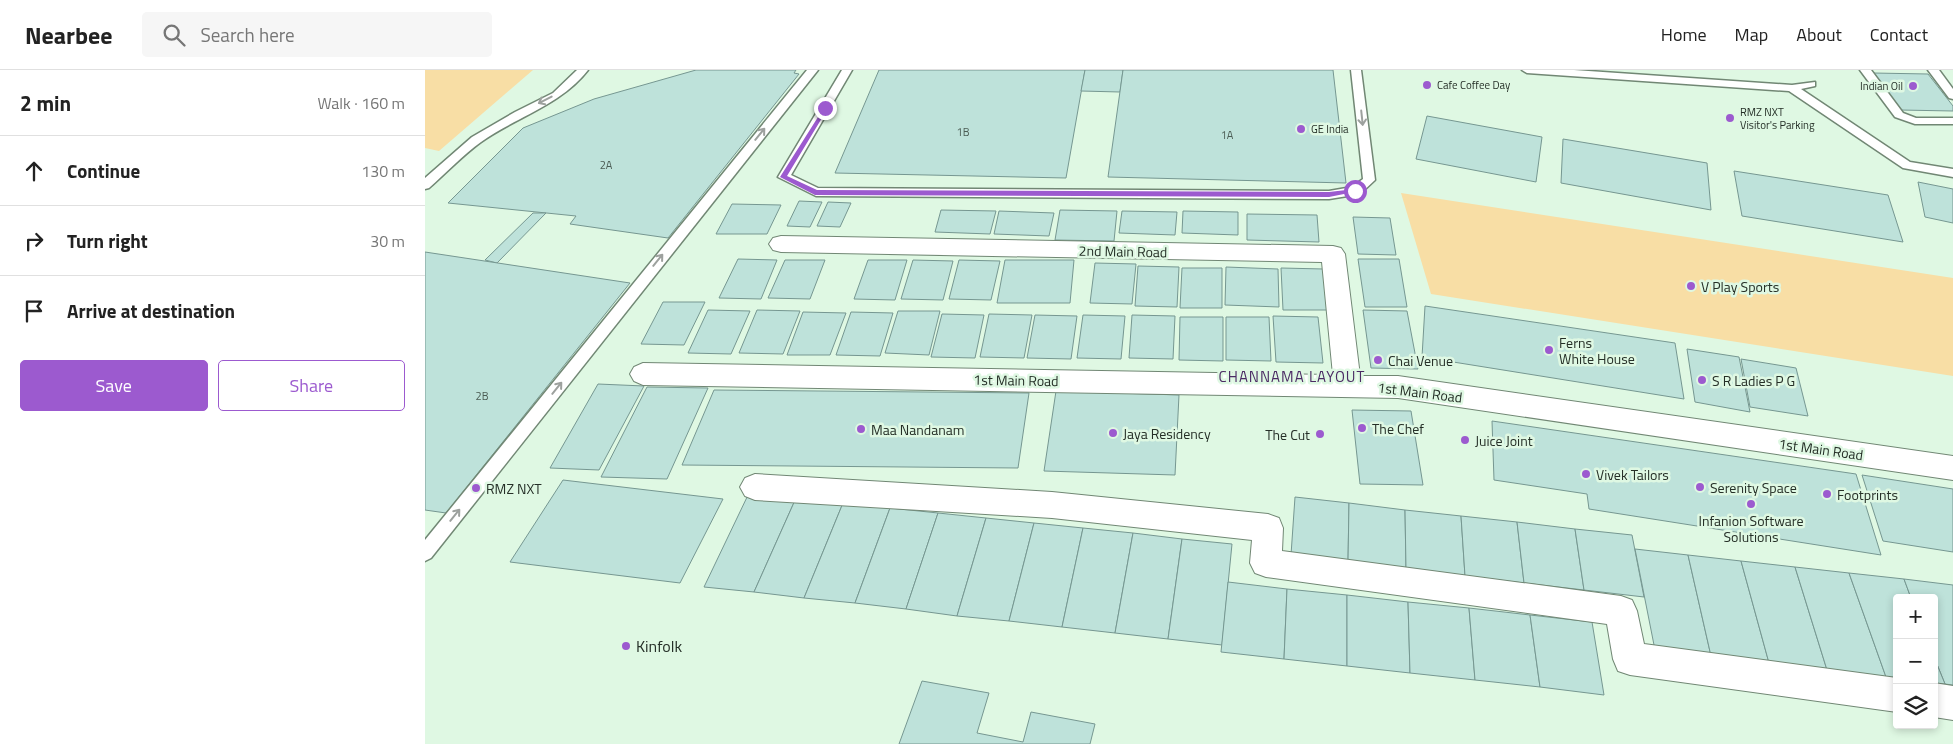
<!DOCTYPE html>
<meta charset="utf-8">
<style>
:root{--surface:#fff;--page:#f6f6f6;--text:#222;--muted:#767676;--line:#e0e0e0;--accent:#9c5acf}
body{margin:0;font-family:"Titillium Web",sans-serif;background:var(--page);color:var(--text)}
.controls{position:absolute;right:15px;bottom:15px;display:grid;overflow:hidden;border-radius:5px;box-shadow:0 2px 8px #0003}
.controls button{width:45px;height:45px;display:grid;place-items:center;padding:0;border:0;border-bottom:1px solid var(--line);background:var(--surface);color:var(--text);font:25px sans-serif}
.stop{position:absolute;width:15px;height:15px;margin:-11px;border:4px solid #9c5acf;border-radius:50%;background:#fff}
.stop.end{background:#9c5acf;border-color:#fff;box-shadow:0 1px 5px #0008}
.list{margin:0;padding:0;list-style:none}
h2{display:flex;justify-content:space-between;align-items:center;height:65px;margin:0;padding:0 20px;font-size:21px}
h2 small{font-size:16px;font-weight:400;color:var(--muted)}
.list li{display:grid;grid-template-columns:32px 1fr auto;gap:15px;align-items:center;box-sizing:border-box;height:70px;padding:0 20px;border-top:1px solid var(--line)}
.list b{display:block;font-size:19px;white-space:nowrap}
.list em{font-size:16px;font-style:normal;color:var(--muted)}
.actions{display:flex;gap:10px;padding:15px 20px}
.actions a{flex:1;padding:11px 0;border:1px solid var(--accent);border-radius:5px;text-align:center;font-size:18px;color:var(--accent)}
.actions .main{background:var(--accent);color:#fff}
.icon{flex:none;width:28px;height:28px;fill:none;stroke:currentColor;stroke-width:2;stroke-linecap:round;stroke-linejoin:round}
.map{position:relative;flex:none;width:1528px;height:674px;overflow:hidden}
header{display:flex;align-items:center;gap:30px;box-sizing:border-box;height:70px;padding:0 25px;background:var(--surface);border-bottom:1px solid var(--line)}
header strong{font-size:24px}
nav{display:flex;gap:28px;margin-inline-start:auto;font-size:18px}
.search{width:350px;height:45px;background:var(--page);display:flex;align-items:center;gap:12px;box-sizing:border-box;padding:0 18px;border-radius:5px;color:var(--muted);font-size:19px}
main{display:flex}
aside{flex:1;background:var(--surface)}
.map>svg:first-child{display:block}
.green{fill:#f8dea5}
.building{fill:#bee2da;stroke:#769791}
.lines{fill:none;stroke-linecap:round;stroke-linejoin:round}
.service-casing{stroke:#718774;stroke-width:3}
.minor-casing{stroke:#718774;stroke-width:2}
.service{fill:#fff;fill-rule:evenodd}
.minor{fill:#fff;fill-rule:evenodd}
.oneway{stroke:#9da19e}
.route{fill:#9c5acf}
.poi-dot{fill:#9c5acf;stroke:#dff8e3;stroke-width:2}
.labels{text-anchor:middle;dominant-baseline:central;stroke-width:5;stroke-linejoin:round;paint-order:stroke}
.far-poi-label{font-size:11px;fill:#252f27;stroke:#dff8e3;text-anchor:start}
.number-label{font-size:11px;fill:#4b5c54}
.street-label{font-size:14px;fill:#252f27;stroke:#dff8e3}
.poi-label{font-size:14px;fill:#252f27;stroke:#dff8e3;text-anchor:start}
.neighbourhood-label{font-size:15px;letter-spacing:1px;fill:#4b2b64;stroke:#dff8e3}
.near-poi-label{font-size:16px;fill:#252f27;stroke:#dff8e3;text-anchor:start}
</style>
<header>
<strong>Nearbee</strong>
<div class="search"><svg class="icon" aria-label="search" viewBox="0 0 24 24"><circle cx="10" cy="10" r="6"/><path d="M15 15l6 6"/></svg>Search here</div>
<nav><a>Home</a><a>Map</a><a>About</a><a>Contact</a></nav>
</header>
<main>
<aside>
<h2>2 min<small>Walk · 160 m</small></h2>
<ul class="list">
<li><svg class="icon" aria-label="ahead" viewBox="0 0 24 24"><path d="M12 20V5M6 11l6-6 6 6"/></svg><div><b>Continue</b></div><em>130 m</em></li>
<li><svg class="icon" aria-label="right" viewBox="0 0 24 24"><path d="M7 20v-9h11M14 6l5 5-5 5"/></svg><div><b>Turn right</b></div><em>30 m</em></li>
<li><svg class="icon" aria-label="arrive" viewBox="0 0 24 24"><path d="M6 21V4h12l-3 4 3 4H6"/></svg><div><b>Arrive at destination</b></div></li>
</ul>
<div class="actions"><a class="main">Save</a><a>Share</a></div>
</aside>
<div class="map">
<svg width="1528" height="674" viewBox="0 0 1528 674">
<rect width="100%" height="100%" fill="#dff8e3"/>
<!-- green -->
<g class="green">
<path d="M0 0H108L14 81 0 78Z"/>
<path d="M976 123 1528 208V306L1006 224Z"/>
</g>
<!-- building -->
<g class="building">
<path d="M271 0H371L369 3 374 4 243 168 145 154 151 146 23 133 98 58 169 29Z"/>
<path d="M454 0H660L641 108 410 103Z"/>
<path d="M660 0H698L695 22 656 21Z"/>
<path d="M698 0H908L921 113 683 107Z"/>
<path d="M1448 3 1503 4 1528 36V41L1475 40Z"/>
<path d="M1002 46 1117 67 1111 112 991 89Z"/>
<path d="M1138 69 1282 93 1286 140 1136 113Z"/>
<path d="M1309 101 1463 125 1478 172 1317 146Z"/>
<path d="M1493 112 1528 119V153L1500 147Z"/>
<path d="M374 131 397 132 385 157 362 156Z"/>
<path d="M403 132 426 133 415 157 392 156Z"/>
<path d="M307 134 356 135 342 164H291Z"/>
<path d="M516 140 571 141 565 164 510 162Z"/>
<path d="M635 140 692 141 689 171 630 170Z"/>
<path d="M574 141 629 143 624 166 569 164Z"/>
<path d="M697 141 752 142 750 165 694 163Z"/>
<path d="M758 141 813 142V165L757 163Z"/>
<path d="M108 143H121L72 193 60 190Z"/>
<path d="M822 144 892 145 894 172 822 170Z"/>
<path d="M928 147 965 148 971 185 933 184Z"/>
<path d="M0 182 205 213 21 443 0 440Z"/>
<path d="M313 189 352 190 336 229 294 228Z"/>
<path d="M933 189H974L982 237H940Z"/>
<path d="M360 190H400L385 229 343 228Z"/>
<path d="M443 190H482L470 230 429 229Z"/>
<path d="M488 190 528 191 518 230 476 229Z"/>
<path d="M534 190 575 191 566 230 524 229Z"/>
<path d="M580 190H649L645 233H572Z"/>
<path d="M670 193 711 194 707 234 665 233Z"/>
<path d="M713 196 754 197 752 237 710 236Z"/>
<path d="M801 197 853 199 854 237 800 235Z"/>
<path d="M757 198H797V238H755Z"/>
<path d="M856 198 899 199 904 240H858Z"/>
<path d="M238 232H280L259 275 216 274Z"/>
<path d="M1000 236 1250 273 1259 329 997 287Z"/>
<path d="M283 240 325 241 306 284 263 283Z"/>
<path d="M332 240 375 241 358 284 314 283Z"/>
<path d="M938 240 982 241 993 299 946 298Z"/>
<path d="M473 241H515L504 285 460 283Z"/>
<path d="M378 242 421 243 405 285H362Z"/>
<path d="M426 242 468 243 455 286 411 285Z"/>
<path d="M517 244 559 245 550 288 506 287Z"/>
<path d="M564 244 607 245 599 288 555 287Z"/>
<path d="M610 245 652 246 646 289 602 288Z"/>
<path d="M658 245 700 246 696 289 652 288Z"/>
<path d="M707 245 750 246 748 289 704 288Z"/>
<path d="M848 246 893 247 898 293 851 292Z"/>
<path d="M755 247H798V291L754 290Z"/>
<path d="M801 247H844L846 291 801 290Z"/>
<path d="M1262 279 1314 287 1325 342 1270 332Z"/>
<path d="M1316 289 1371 298 1383 346 1325 337Z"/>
<path d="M173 314 219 316 174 400 125 398Z"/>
<path d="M222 317 283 318 242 409 176 407Z"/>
<path d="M289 320 604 323 593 398 257 395Z"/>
<path d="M631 321 754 325 750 405 619 401Z"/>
<path d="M927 340 986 341 998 415 935 414Z"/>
<path d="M1067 351 1431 404 1456 485 1164 439 1162 424 1069 410Z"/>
<path d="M1437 405 1528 419V482L1458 471Z"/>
<path d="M138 410 298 429 255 513 85 492Z"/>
<path d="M324 423 371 428 329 522 279 517Z"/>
<path d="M870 427 924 433 923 492 866 485Z"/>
<path d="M371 428 418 433 379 528 329 522Z"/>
<path d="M418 433 465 438 430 533 379 528Z"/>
<path d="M924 433 980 440 981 499 923 492Z"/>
<path d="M465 438 513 443 481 539 430 533Z"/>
<path d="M980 440 1036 446 1040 506 981 499Z"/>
<path d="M513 443 561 448 532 546 481 539Z"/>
<path d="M1036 446 1092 452 1099 513 1040 506Z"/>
<path d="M561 448 609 453 584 551 532 546Z"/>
<path d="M1092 452 1150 459 1159 520 1099 513Z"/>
<path d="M609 453 658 458 637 557 584 551Z"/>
<path d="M658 458 708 463 690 563 637 557Z"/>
<path d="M1150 459 1207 465 1219 527 1159 520Z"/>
<path d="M708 463 757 469 743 569 690 563Z"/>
<path d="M757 469 807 474 797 575 743 569Z"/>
<path d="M1210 479 1263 485 1286 586 1230 580Z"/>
<path d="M1263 485 1316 491 1344 593 1286 586Z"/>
<path d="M1316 491 1370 497 1402 600 1344 593Z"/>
<path d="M1370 497 1424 503 1461 607 1402 600Z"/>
<path d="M1424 503 1479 509 1486 528H1472V609L1461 607Z"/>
<path d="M1479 509 1528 515V615L1520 614 1509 587V528H1486Z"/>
<path d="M803 512 862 519 859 589 796 582Z"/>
<path d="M862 519 922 525V596L859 589Z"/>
<path d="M922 525 983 532 985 603 922 596Z"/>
<path d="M983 532 1044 538 1050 610 985 603Z"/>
<path d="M1044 538 1105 545 1115 617 1050 610Z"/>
<path d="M1105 545 1167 552 1179 625 1115 617Z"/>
<path d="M1509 587 1520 614 1509 613Z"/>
<path d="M497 611 564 623 552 663 598 672 606 642 670 654 665 674H474Z"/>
</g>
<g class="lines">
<defs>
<g id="service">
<path d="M152 0H163C136 35 91 47 56 72 38 85 21 103 4 118L0 119V108L47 67 90 42 128 23Z"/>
<path d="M382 0H393L6 488 0 491V470Z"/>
<path d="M417 0H427L366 105 393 118 904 121 927 117 938 109 926 0H936L950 110 935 124 904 129 391 126 353 107Z"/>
<path d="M1097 0H1149L1367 15 1390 12V16L1376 19 1485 92 1528 99V107L1478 98 1364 21 1102 3Z"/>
<path d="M1435 0H1446L1478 43 1491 48H1528V54H1490L1470 47Z"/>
<path d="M1503 0H1514L1528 19V29L1524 28Z"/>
</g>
<g id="minor">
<path d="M356 166 908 176 916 178 920 184 935 306H973L1528 386V410L973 328 218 315 209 311 205 304 209 297 218 293 908 305 897 192 356 182 348 180 344 174 348 168Z"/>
<path d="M330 404 627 422 843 444 854 448 858 458 857 481 1196 526 1207 530 1212 541 1219 574 1472 608V642L1205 605 1193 601 1188 589 1182 554 841 507 830 503 825 493 827 470 627 448 330 430 320 426 315 417 320 408Z"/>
<path d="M1509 613 1528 616V650L1509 647Z"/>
</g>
</defs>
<!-- service casing -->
<use href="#service" class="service-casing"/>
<!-- minor casing -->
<use href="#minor" class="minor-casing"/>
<!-- service -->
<use href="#service" class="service"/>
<!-- minor -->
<use href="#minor" class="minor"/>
</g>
<!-- one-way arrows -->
<defs><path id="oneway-shaft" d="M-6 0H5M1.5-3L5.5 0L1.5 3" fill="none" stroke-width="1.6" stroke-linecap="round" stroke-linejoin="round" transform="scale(1.25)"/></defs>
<g class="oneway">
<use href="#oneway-shaft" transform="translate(120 30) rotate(153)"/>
<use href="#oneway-shaft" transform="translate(937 48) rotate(84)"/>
<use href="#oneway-shaft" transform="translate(335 64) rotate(-51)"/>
<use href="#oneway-shaft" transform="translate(233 190) rotate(-51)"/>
<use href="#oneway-shaft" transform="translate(132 318) rotate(-51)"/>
<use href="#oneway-shaft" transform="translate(30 445) rotate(-51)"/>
</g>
<!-- route -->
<path class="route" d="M400 36 403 38 362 106 392 120 904 122 930 119 934 121 904 127 390 125 355 107Z"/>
<!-- markers -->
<g class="poi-dot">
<circle cx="1002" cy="15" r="5"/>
<circle cx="1488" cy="16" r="5"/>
<circle cx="1305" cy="48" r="5"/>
<circle cx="876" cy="59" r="5"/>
<circle cx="1266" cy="216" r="5"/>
<circle cx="1124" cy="280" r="5"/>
<circle cx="953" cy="290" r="5"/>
<circle cx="1277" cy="310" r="5"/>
<circle cx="937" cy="358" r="5"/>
<circle cx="436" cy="359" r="5"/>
<circle cx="688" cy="363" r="5"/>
<circle cx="895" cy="364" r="5"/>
<circle cx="1040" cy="370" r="5"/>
<circle cx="1161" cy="404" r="5"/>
<circle cx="1275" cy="417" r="5"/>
<circle cx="51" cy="418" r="5"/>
<circle cx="1402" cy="424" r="5"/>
<circle cx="1326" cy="434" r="5"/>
<circle cx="201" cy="576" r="5"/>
</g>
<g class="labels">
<!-- far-poi labels -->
<g class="far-poi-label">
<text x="1012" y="15">Cafe Coffee Day</text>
<text x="1478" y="16" text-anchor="end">Indian Oil</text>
<text x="1315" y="42">RMZ NXT<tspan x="1315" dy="13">Visitor's Parking</tspan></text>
<text x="886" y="59">GE India</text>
</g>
<!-- number labels -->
<g class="number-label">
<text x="538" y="62">1B</text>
<text x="802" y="65">1A</text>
<text x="181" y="95">2A</text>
<text x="57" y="326">2B</text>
</g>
<!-- street labels -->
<g class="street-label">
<text transform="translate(698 181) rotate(1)">2nd Main Road</text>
<text transform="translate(591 310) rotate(1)">1st Main Road</text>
<text transform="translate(995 322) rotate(7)">1st Main Road</text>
<text transform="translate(1396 379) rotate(8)">1st Main Road</text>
</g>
<!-- poi labels -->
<g class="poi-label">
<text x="1276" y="216">V Play Sports</text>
<text x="1134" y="272">Ferns<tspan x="1134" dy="16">White House</tspan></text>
<text x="963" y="290">Chai Venue</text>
<text x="1287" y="310">S R Ladies P G</text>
<text x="947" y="358">The Chef</text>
<text x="446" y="359">Maa Nandanam</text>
<text x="698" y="363">Jaya Residency</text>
<text x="885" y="364" text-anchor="end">The Cut</text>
<text x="1050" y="370">Juice Joint</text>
<text x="1171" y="404">Vivek Tailors</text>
<text x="1285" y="417">Serenity Space</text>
<text x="61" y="418">RMZ NXT</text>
<text x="1412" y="424">Footprints</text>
<text x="1326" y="450" text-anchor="middle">Infanion Software<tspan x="1326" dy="16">Solutions</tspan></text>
</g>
<!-- neighbourhood labels -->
<g class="neighbourhood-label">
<text x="867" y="306">CHANNAMA LAYOUT</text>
</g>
<!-- near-poi labels -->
<g class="near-poi-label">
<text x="211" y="576">Kinfolk</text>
</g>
</g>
</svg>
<div class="controls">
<button>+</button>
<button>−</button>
<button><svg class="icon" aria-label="layers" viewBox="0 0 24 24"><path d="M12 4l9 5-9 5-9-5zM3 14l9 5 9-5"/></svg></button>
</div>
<div class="stop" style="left:930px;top:121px"></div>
<div class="stop end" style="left:400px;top:38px"></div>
</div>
</main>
